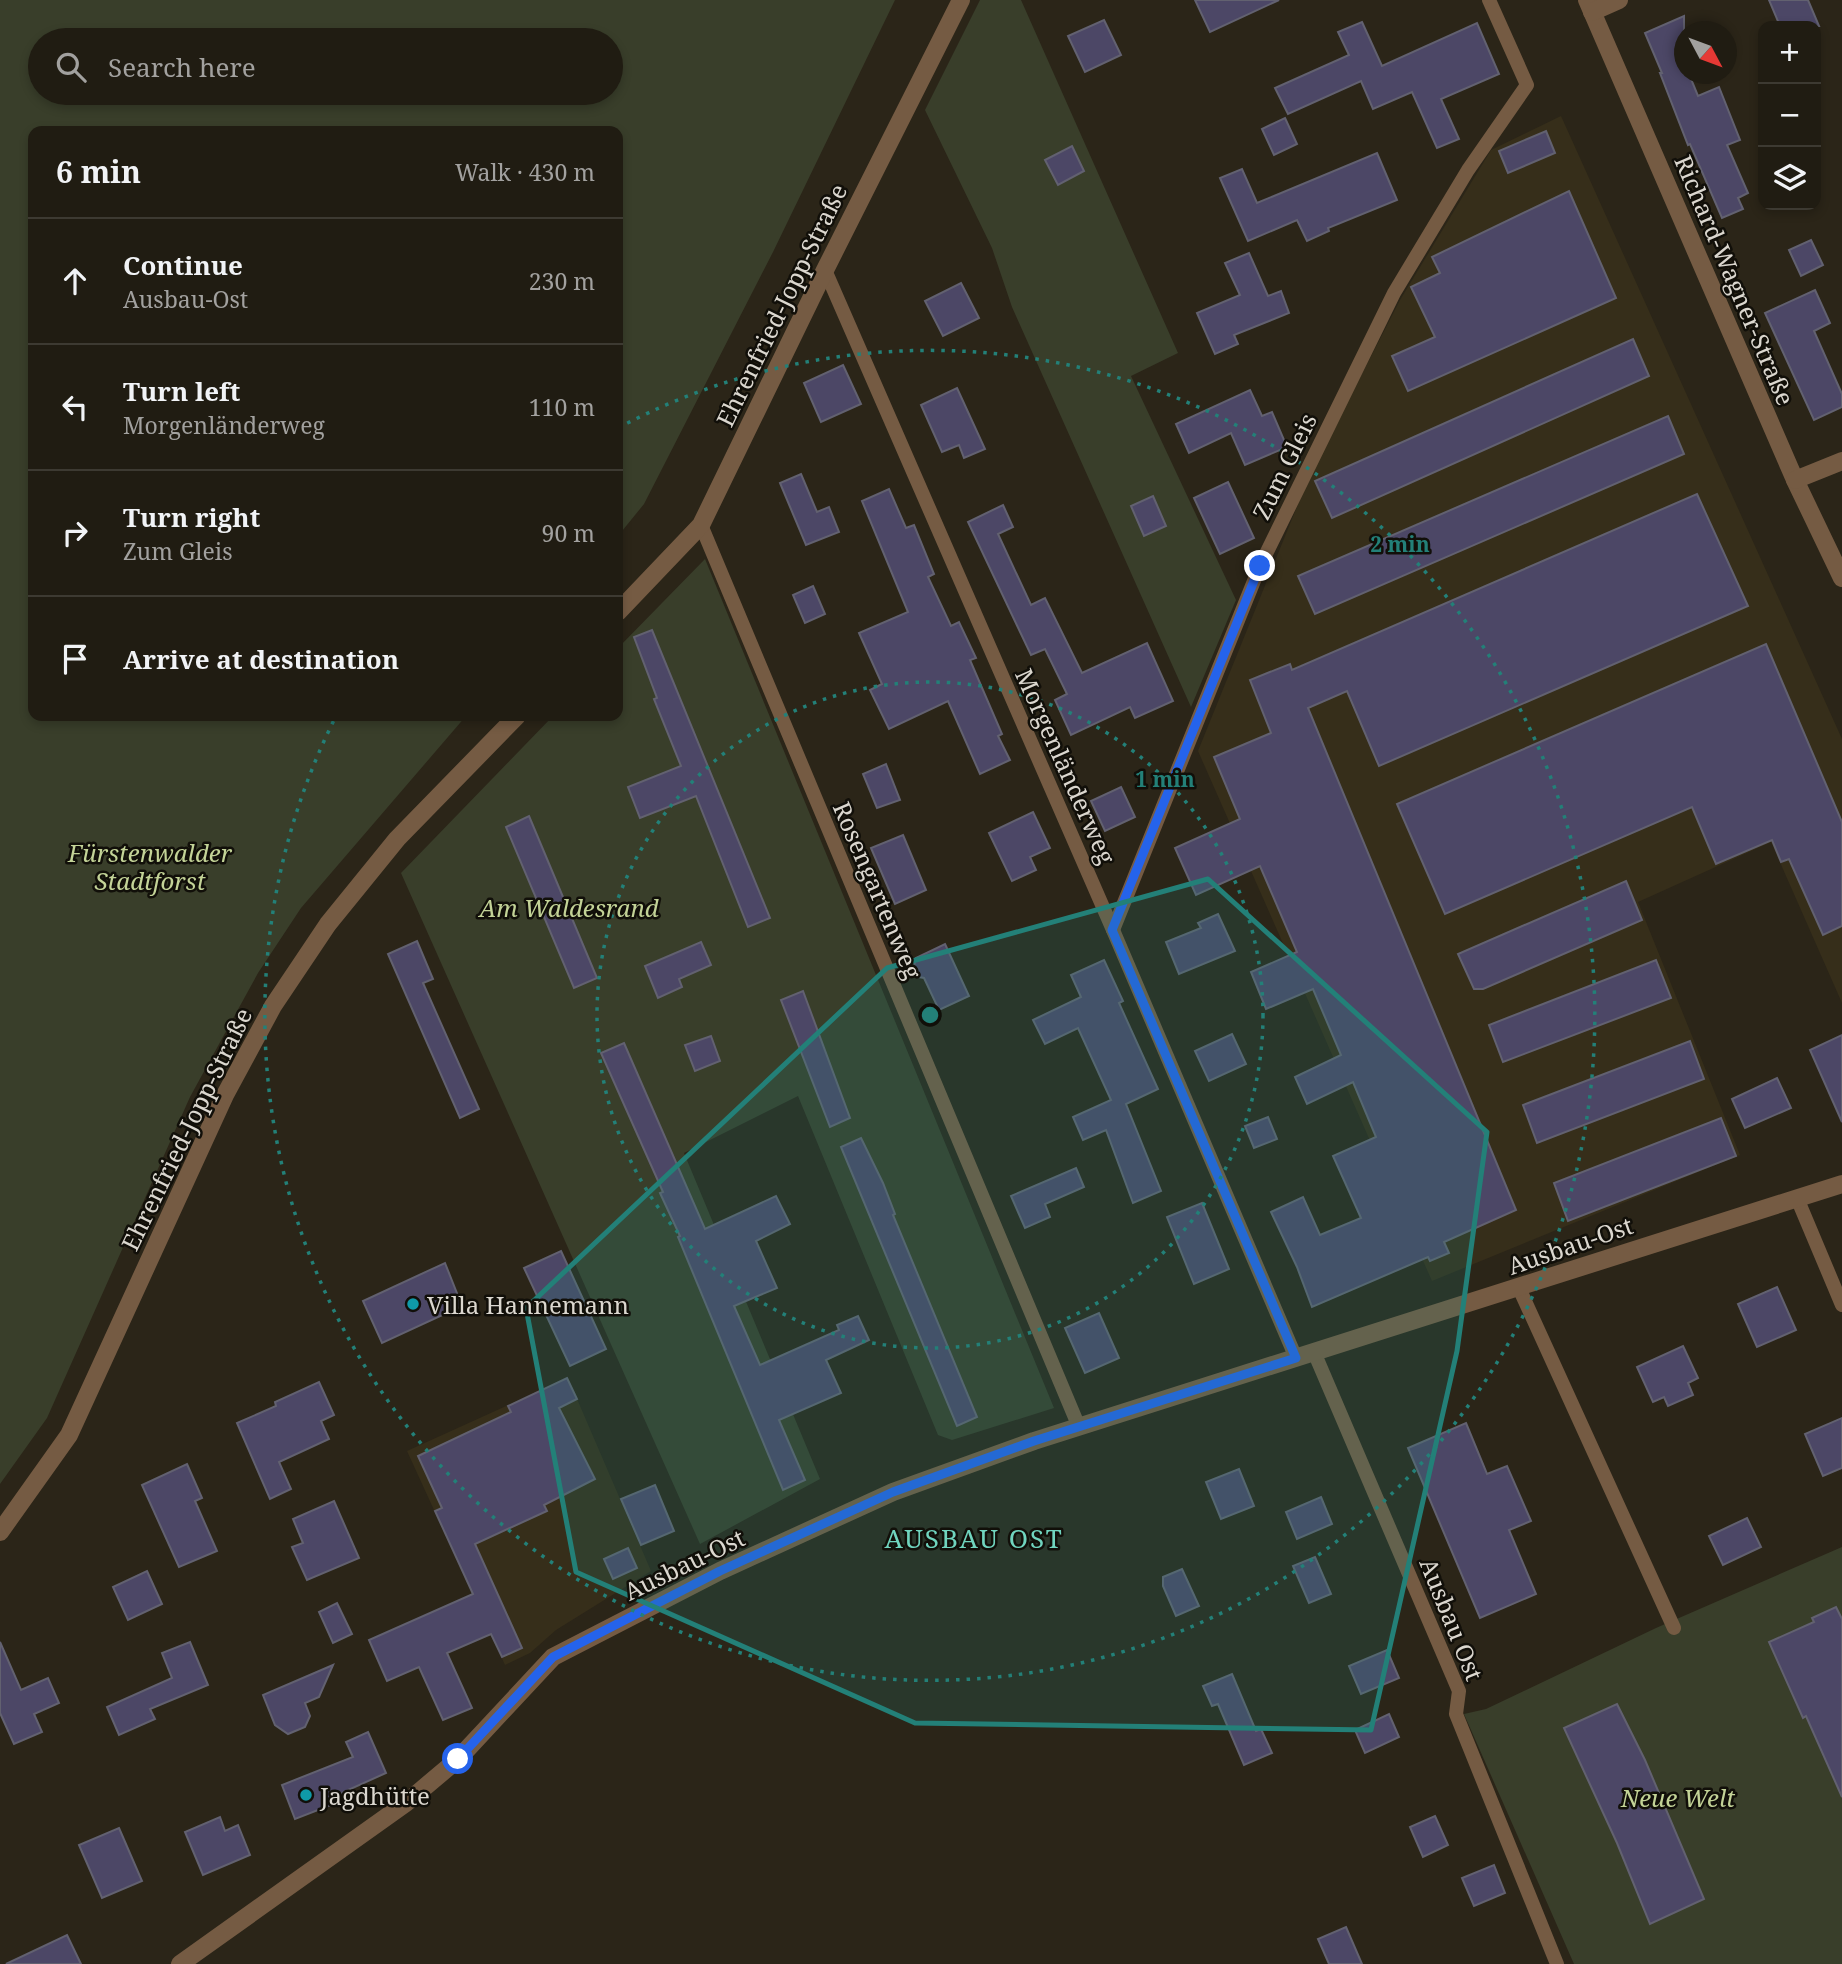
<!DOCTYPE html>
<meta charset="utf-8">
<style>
:root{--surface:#201c12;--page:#2d2920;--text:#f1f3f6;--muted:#a2a19f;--line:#3d3a32}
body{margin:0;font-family:"Noto Serif",serif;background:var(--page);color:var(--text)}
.controls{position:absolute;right:21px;top:21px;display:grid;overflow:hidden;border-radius:14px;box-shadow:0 4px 10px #0003}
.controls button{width:63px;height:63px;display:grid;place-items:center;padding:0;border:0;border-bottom:2px solid var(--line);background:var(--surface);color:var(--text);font:35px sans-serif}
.compass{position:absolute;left:1674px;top:21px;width:63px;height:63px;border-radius:50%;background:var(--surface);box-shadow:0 4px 10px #0003;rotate:131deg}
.stop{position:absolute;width:21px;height:21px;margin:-16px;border:5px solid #2563eb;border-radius:50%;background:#fff}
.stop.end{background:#2563eb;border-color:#fff;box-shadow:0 2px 7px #0008}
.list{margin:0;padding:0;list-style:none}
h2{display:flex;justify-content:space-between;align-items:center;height:91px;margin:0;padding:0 28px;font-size:30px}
h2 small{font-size:23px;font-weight:400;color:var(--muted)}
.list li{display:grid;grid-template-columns:46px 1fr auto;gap:21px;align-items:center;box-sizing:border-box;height:126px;padding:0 28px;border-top:2px solid var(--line)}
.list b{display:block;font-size:26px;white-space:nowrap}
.list p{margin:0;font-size:23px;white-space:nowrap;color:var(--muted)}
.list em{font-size:23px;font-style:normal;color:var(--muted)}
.icon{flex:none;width:38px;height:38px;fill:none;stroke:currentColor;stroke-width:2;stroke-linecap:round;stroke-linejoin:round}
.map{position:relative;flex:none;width:1842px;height:1964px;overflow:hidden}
.search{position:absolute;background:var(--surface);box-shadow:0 4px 10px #0003;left:28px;top:28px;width:595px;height:77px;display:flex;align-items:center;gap:18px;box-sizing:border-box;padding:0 24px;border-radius:38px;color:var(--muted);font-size:26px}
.panel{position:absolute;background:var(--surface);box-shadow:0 4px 10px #0003;left:28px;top:126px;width:595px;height:595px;border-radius:14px}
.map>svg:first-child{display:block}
.built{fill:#362e1a}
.green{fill:#393e2a;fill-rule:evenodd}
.building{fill:#4c4766;stroke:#626170;stroke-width:2}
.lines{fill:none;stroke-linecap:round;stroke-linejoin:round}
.lane{stroke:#755b43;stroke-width:14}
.street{stroke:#755b43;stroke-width:18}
.route{stroke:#2563eb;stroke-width:9}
.marked{fill:#238078;fill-opacity:0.2;stroke:#238078;stroke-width:5;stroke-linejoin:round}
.ring{fill:none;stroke:#238078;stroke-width:3.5;stroke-dasharray:3.5 7}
.culture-dot{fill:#0f9aa8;stroke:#110f09;stroke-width:2.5}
.labels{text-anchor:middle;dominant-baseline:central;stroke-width:5;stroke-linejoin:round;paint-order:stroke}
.street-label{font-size:24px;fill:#dbd7cf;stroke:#110f09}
.park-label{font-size:24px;font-style:italic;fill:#c3d397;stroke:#110f09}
.poi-label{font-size:24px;fill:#dbd7cf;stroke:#110f09;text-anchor:start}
.neighbourhood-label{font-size:26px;letter-spacing:2px;fill:#70d4be;stroke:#110f09}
.centre{fill:#238078;stroke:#110f09;stroke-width:3.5}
.ring-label{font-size:21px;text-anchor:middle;font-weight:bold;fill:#238078;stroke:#110f09;stroke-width:5;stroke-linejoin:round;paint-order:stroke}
</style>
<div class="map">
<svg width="1842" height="1964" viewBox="0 0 1842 1964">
<rect width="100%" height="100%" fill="#2b2518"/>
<!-- built -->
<g class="built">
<path d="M1561 116 1842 739V1003L1771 842 1638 902 1740 1155 1432 1281 1198 751 1309 477 1400 300 1491 150Z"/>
<path d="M568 1378 651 1571 556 1630 530 1653 505 1665 407 1451Z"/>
</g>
<!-- green -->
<g class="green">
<path d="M0 0H895L773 252 644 504 618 536V131H33V716H466L301 908 258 973 190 1097 47 1418 0 1484ZM611 40V93H40V40Z"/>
<path d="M980 0H1021L1178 353 1131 376 1236 600 1191 707 1012 307 992 248 925 110Z"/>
<path d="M705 559 1054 1408 952 1440 938 1435 798 1096 684 1153 820 1479 700 1544 401 873 553 716H618V648Z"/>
<path d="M1842 1547V1964H1574L1464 1714 1486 1709 1656 1628Z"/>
</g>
<!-- building -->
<g class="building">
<path d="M1195 0H1279L1210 32Z"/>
<path d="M1769 0H1808L1819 26H1780Z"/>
<path d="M1684 16V74H1689L1698 96 1719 87 1740 140 1727 145 1748 193 1738 198 1743 209 1722 218 1690 144 1688 145 1660 73H1662L1645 33Z"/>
<path d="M1104 20 1121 55 1085 72 1068 36Z"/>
<path d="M1362 22 1382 66 1477 23 1499 74 1441 99 1459 139 1437 148 1412 92 1373 109 1361 81 1288 114 1275 88 1349 55 1338 32Z"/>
<path d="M1285 118 1297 144 1274 155 1262 129Z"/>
<path d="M1546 131 1555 153 1508 173 1499 151Z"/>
<path d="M1072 146 1084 171 1058 185 1045 160Z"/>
<path d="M1377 153 1397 200 1328 228 1329 231 1307 241 1297 220 1248 241 1220 178 1242 169 1257 203Z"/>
<path d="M1569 191 1616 298 1408 391 1392 356 1435 337 1411 287 1440 273 1432 257Z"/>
<path d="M1811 240 1823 265 1801 276 1789 250Z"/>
<path d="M1249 253 1268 296 1281 291 1289 313 1234 335 1238 344 1215 354 1197 313 1240 295 1225 263Z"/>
<path d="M961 283 979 318 943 336 925 301Z"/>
<path d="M1815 290 1830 323 1814 331 1842 394V407L1814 420 1765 313Z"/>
<path d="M1633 339 1649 376 1332 518 1315 481Z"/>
<path d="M843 365 861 404 821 422 804 383Z"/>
<path d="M957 388 985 449 964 458 959 445 942 452 921 405Z"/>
<path d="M1250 390 1262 416 1272 412 1287 447 1245 465 1231 433 1189 453 1176 424Z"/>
<path d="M1668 416 1684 454 1315 614 1298 576Z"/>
<path d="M801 474 817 512 829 507 839 532 806 545 780 483Z"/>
<path d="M1228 482 1254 538 1220 554 1194 498Z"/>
<path d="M889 489 906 528 914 525 934 574 928 577 951 626 959 622 976 658 970 660 1002 734 998 736 1010 760 980 774 948 701 889 729 870 690 882 684 859 633 908 612 862 501Z"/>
<path d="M1697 494 1748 606 1379 766 1347 691 1308 708 1516 1210 1444 1242 1449 1253 1430 1261 1428 1257 1312 1307 1297 1267 1271 1212 1303 1197 1320 1235 1361 1218 1333 1156 1376 1137 1353 1082 1307 1104 1295 1077 1341 1055 1313 989 1266 1009 1251 972 1297 952 1260 866 1196 895 1175 848 1240 819 1214 757 1271 733 1250 680 1290 664 1292 670Z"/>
<path d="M1153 496 1166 526 1144 536 1131 506Z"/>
<path d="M1003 505 1013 527 998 534 1031 605 1045 598 1082 673 1147 643 1173 701 1135 718 1130 707 1071 735 1055 700 1067 694 1045 649 1031 655 968 522Z"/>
<path d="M813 586 825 614 805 623 793 595Z"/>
<path d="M652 630 770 918 748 927 696 796 640 818 628 787 681 766 654 699 657 698 634 637Z"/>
<path d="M1766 644 1842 822V926L1823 935 1789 859 1781 862 1772 840 1716 864 1692 807 1445 914 1397 804Z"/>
<path d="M886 764 900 800 877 808 863 774Z"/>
<path d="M1121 787 1135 817 1105 831 1091 801Z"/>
<path d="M1033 812 1050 848 1030 857 1036 870 1012 881 989 833Z"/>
<path d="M529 816 597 978 574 988 506 827Z"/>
<path d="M903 835 926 890 895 904 871 848Z"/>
<path d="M1626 881 1642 920 1483 989H1474L1458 954Z"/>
<path d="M1218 914 1235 951 1179 974 1166 942 1201 928 1198 923Z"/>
<path d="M417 941 433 979 423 983 479 1109 460 1118 388 954Z"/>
<path d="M701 942 711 965 679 979 682 987 658 998 645 966Z"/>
<path d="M945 944 969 996 939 1010 924 978 919 977 914 966 916 958Z"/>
<path d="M1104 960 1123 1001 1119 1003 1158 1089 1126 1104 1161 1191 1133 1203 1106 1130 1083 1140 1073 1117 1111 1100 1078 1028 1045 1044 1033 1020 1081 997 1071 975Z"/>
<path d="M1656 960 1671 998 1503 1062 1489 1025Z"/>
<path d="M803 991 850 1118 830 1127 781 1000Z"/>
<path d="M1232 1034 1246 1064 1209 1081 1195 1051Z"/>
<path d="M1842 1035V1122L1810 1050Z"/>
<path d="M711 1036 720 1061 695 1071 685 1045Z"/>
<path d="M1690 1041 1704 1079 1537 1143 1523 1105Z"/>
<path d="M624 1043 705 1229 776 1196 790 1224 756 1241 777 1288 734 1306 760 1365 839 1330 837 1325 858 1316 869 1340 826 1360 841 1393 779 1420 805 1480 783 1490 678 1237 680 1236 660 1193 663 1192 601 1053Z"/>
<path d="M1777 1078 1791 1108 1745 1128 1732 1099Z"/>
<path d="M1268 1117 1277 1139 1254 1148 1245 1126Z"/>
<path d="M1721 1118 1736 1156 1568 1221 1554 1183Z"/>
<path d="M861 1138 883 1183 895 1214 893 1215 977 1417 957 1426 841 1147Z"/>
<path d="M1076 1168 1084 1187 1045 1204 1050 1217 1025 1228 1011 1196Z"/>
<path d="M1202 1203 1229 1269 1194 1284 1167 1217Z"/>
<path d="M561 1251 606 1349 570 1366 524 1268Z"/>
<path d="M445 1263 462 1306 382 1343 363 1301Z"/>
<path d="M1777 1287 1796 1330 1757 1347 1738 1304Z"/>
<path d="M1099 1313 1119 1358 1085 1373 1065 1328Z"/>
<path d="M1683 1346 1698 1378 1688 1383 1693 1395 1668 1406 1664 1397 1653 1402 1637 1367Z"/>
<path d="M567 1378 577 1399 559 1408 595 1479 544 1505 547 1511 475 1544 522 1648 502 1657 491 1634 447 1653 472 1708 443 1720 419 1667 387 1681 369 1640 473 1594 435 1511 442 1508 418 1456 511 1412 508 1406Z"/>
<path d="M319 1382 334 1415 321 1421 329 1439 279 1462 291 1489 270 1499 237 1423 276 1406 275 1402Z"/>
<path d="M1842 1418V1468L1823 1476 1805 1434Z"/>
<path d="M1466 1423 1487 1474 1507 1466 1531 1521 1509 1530 1536 1594 1480 1618 1408 1448Z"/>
<path d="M187 1464 202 1498 195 1501 217 1551 179 1567 142 1485Z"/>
<path d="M1239 1469 1254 1506 1221 1519 1206 1482Z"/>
<path d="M655 1485 674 1531 641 1545 621 1499Z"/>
<path d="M1321 1497 1332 1524 1297 1539 1286 1512Z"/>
<path d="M334 1501 359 1558 307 1580 292 1547 303 1543 293 1519Z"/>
<path d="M1747 1518 1761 1547 1723 1565 1709 1536Z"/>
<path d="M628 1548 637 1568 613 1579 604 1559Z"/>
<path d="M1315 1557 1331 1594 1309 1603 1293 1566Z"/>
<path d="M1182 1569 1199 1606 1176 1616 1163 1586V1577Z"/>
<path d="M147 1571 162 1604 128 1620 113 1587Z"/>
<path d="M337 1603 352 1634 333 1643 319 1612Z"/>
<path d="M1836 1607 1842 1619V1797L1806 1716 1803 1718 1769 1642 1814 1622 1812 1618Z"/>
<path d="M0 1642 21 1690 48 1678 59 1703 34 1714 42 1732 14 1744 0 1713Z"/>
<path d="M190 1642 208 1685 150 1709 155 1719 119 1735 107 1707 172 1678 162 1653Z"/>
<path d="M1387 1650 1399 1678 1361 1694 1349 1666Z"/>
<path d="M333 1665 319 1697 305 1703 310 1716 305 1727 288 1734 275 1725 263 1695Z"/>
<path d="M1232 1674 1256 1731 1261 1729 1272 1753 1244 1765 1218 1704 1212 1706 1203 1686Z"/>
<path d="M1617 1704 1645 1760 1704 1899 1650 1924 1617 1843 1564 1728Z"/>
<path d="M1389 1714 1399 1737 1365 1753 1355 1730Z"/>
<path d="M368 1732 386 1773 328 1799 331 1805 295 1819 282 1785 353 1757 346 1742Z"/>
<path d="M1435 1816 1448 1845 1423 1857 1410 1827Z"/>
<path d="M220 1817 225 1831 238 1825 250 1855 203 1875 185 1832Z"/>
<path d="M119 1828 142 1881 102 1898 79 1845Z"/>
<path d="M1494 1865 1505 1893 1474 1906 1462 1878Z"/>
<path d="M1346 1927 1362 1964H1329L1318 1939Z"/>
<path d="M67 1935 81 1964H6Z"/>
</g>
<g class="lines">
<!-- lane -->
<g class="lane">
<path d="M825 270 1113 930 1296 1358"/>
<path d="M701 525 1079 1427"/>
<path d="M1113 930 1260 566 1394 293 1468 170 1527 85 1489 0"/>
<path d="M1797 1198 1842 1305"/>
<path d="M1519 1288 1674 1628"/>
<path d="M1314 1352 1459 1691 1456 1714 1557 1964"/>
</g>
<!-- street -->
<g class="street">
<path d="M1587 0 1795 480 1842 578"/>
<path d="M1592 12 1619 0"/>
<path d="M1795 480 1842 461"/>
<path d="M618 612 701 525 825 270 961 0"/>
<path d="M0 1532 69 1435 225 1095 273 1006 328 924 397 839 517 716"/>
<path d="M180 1964 406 1803 458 1759 553 1657 720 1571 893 1492 1034 1441 1842 1184"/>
</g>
</g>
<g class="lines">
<!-- route -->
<path class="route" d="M458 1759 553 1657 720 1571 893 1492 1034 1441 1296 1358 1112 930 1260 566"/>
</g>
<!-- marked area -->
<path class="marked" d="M1208 879 1487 1132 1457 1351 1371 1730 915 1723 576 1572 526 1308 887 968Z"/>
<!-- distance rings -->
<g class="ring">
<circle cx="930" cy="1015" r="333"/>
<path d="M618 428A665 665 0 1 1 335 718"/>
</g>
<!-- markers -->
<g class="culture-dot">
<circle cx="413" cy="1304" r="7"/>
<circle cx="306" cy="1795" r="7"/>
</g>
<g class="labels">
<!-- street labels -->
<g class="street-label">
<text transform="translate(1735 280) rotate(67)">Richard-Wagner-Straße</text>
<text transform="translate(781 305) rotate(-64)">Ehrenfried-Jopp-Straße</text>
<text transform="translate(1284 466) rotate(-64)">Zum Gleis</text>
<text transform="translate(1066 766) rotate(66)">Morgenländerweg</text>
<text transform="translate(878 890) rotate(67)">Rosengartenweg</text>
<text transform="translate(186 1129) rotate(-64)">Ehrenfried-Jopp-Straße</text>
<text transform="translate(1570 1245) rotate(-19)">Ausbau-Ost</text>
<text transform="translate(684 1564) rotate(-26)">Ausbau-Ost</text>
<text transform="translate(1452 1619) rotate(68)">Ausbau Ost</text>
</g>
<!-- park labels -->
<g class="park-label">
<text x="150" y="852">Fürstenwalder<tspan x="150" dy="28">Stadtforst</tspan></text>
<text x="569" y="907">Am Waldesrand</text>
<text x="1678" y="1797">Neue Welt</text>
</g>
<!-- poi labels -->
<g class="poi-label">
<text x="427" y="1304">Villa Hannemann</text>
<text x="320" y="1795">Jagdhütte</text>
</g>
<!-- neighbourhood labels -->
<g class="neighbourhood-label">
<text x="974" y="1538">AUSBAU OST</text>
</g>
</g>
<circle cx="930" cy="1015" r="10" class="centre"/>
<g class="ring-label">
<text x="1400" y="552">2 min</text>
<text x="1165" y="787">1 min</text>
</g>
</svg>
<div class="controls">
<button>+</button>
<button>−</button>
<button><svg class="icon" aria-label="layers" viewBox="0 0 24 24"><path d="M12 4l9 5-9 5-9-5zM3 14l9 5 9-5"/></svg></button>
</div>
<svg class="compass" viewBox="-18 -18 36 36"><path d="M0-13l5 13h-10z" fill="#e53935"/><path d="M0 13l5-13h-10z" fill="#a2a19f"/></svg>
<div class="stop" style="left:458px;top:1759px"></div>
<div class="stop end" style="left:1260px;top:566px"></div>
<div class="search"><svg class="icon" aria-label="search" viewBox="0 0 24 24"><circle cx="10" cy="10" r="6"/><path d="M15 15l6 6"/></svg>Search here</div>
<section class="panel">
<h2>6 min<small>Walk · 430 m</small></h2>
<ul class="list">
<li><svg class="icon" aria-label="ahead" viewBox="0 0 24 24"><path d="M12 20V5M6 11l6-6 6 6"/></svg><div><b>Continue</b><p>Ausbau-Ost</p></div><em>230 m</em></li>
<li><svg class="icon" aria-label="left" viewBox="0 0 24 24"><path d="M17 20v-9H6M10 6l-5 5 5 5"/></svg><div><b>Turn left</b><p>Morgenländerweg</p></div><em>110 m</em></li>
<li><svg class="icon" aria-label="right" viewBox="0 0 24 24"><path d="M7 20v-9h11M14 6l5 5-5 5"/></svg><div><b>Turn right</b><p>Zum Gleis</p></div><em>90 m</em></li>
<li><svg class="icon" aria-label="arrive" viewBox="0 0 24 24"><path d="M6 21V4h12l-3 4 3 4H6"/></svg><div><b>Arrive at destination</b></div></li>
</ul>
</section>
</div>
